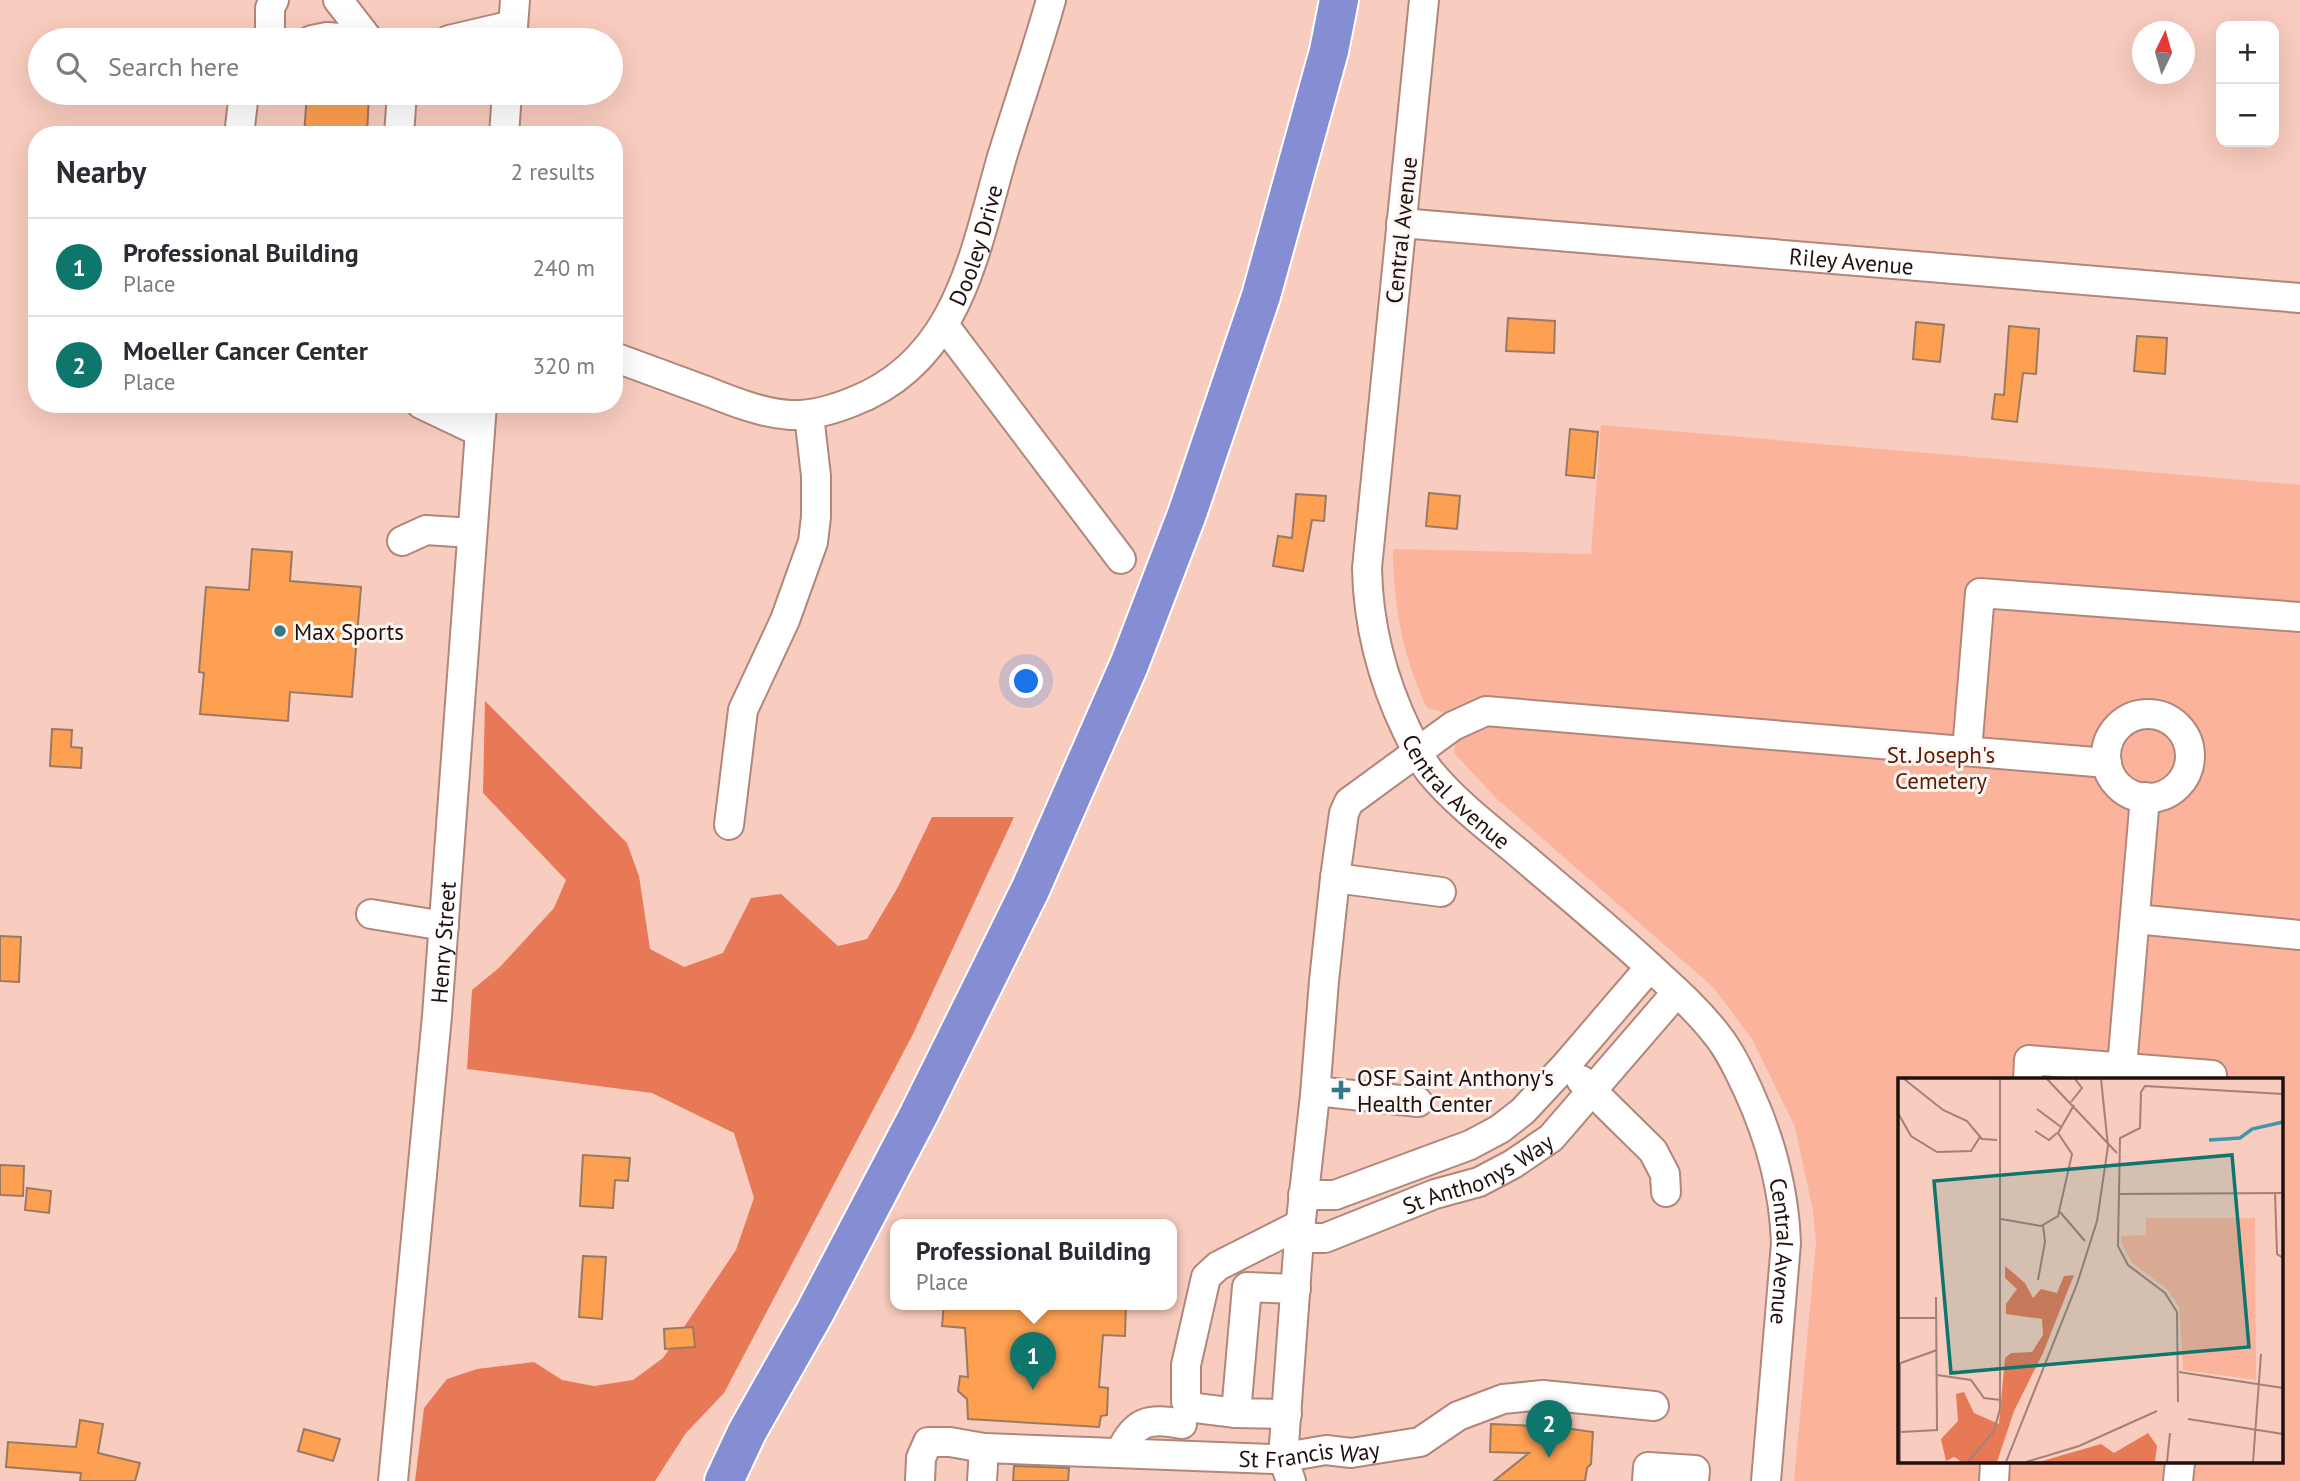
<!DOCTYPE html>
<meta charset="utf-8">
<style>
:root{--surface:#fff;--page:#f2f2f3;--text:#2b2b33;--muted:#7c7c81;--line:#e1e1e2;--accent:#0f766e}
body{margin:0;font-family:"PT Sans",sans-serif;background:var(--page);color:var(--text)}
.controls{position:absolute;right:21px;top:21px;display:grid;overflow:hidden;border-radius:14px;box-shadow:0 7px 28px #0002}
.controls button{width:63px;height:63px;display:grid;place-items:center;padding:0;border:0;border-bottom:2px solid var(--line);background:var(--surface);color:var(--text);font:35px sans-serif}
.compass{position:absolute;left:2132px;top:21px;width:63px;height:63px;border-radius:50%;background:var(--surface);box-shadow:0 7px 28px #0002;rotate:5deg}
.you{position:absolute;left:1027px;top:682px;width:24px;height:24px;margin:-18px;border:5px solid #fff;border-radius:50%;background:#1a73e8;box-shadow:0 0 0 10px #1a73e833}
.badge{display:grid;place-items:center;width:46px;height:46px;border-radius:50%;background:var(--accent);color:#fff;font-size:23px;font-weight:700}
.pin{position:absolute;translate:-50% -58px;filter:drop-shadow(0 2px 4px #0008)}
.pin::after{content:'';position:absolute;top:37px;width:24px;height:21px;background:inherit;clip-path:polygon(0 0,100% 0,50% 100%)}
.popup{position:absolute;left:890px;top:1219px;width:287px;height:91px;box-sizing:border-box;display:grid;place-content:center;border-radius:14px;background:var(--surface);filter:drop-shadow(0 2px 5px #0005);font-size:23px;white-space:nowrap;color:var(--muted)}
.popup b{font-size:26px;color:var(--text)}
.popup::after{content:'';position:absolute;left:50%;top:100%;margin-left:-14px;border:14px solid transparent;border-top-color:var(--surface)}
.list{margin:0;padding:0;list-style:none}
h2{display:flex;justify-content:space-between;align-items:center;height:91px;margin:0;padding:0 28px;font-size:30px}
h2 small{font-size:23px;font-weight:400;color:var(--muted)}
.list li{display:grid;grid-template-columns:46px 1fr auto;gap:21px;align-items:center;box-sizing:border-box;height:98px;padding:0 28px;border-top:2px solid var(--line)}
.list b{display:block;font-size:26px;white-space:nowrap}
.list p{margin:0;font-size:23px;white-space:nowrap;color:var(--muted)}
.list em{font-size:23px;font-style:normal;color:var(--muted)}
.icon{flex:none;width:38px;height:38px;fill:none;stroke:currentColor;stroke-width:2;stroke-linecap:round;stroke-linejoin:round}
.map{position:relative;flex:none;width:2300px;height:1481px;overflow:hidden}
.search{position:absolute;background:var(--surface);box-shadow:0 7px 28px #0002;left:28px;top:28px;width:595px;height:77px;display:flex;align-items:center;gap:18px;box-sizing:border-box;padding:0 24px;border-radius:38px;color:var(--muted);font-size:26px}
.panel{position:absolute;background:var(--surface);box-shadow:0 7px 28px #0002;left:28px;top:126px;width:595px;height:287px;border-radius:28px}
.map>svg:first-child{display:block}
.green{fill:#fcb39c;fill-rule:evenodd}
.forest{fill:#e77957}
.building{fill:#fea052;stroke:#9b7a62;stroke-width:2}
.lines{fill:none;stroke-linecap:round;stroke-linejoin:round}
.minor-casing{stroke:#b0877a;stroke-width:32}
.highway-casing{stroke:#fff;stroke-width:42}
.minor{stroke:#fff;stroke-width:28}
.highway{stroke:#858dd3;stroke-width:38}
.poi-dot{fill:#36788a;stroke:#fcf7f5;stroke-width:2.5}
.labels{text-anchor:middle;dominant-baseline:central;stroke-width:6;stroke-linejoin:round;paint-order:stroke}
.street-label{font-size:23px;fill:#20110c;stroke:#fcf7f5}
.poi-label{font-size:23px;fill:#20110c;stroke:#fcf7f5;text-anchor:start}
.park-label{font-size:23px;fill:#5f1a02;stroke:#fcf7f5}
.inset-river{fill:none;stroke:#4196ac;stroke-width:3.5}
.inset-road{fill:none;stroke:#a28177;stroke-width:2}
.view{fill:#0f766e;fill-opacity:0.15;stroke:#0f766e;stroke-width:3.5}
.inset-edge{fill:none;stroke:#20110c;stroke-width:3.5}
</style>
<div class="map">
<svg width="2300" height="1481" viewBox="0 0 2300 1481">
<rect width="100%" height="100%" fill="#f8ccbe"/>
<!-- green -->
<path class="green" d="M1601 425 2300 485V1481H1794L1816 1243 1813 1211 1795 1127 1752 1039 1713 987 1497 799 1454 753 1458 734 1445 713 1427 708C1403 658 1393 604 1393 549L1591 554ZM1899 1080H2281V1462H1899Z"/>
<!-- forest -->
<path class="forest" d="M485 701 627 843 639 876 650 949 684 967 723 953 751 898 781 894 838 946 867 939 898 887 932 817H1014L913 1034 724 1393 686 1433 655 1481H415L424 1408 447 1379 477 1369 534 1362 562 1380 594 1386 633 1380 663 1358 736 1250 754 1198 734 1133 652 1093 467 1069 472 990 500 967 554 908 566 880 483 793Z"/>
<!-- building -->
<g class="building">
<path d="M307 93H369L367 135H304Z"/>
<path d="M1508 318 1555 321 1554 353 1506 351Z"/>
<path d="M1916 322 1944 325 1940 362 1913 359Z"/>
<path d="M2009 326 2039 329 2036 374 2023 373 2017 422 1992 419 1995 394 2004 395Z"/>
<path d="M2137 336 2167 338 2165 374 2134 371Z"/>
<path d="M1570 429 1598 432 1594 478 1566 475Z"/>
<path d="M1429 493 1460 496 1457 529 1426 526Z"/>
<path d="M1296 494 1326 496 1324 521 1312 520 1303 571 1273 566 1278 536 1292 538Z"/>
<path d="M252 549 292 552 290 581 361 587 352 697 290 692 288 721 200 714 204 673 199 672 206 587 249 590Z"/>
<path d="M52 729 72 730 71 747 82 748 81 768 50 766Z"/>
<path d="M0 936 21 937 19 982 0 981Z"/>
<path d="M583 1155 630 1158 628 1181 615 1180 613 1208 580 1206Z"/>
<path d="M0 1165 24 1166 23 1196 0 1195Z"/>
<path d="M27 1188 51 1191 49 1213 25 1210Z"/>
<path d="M583 1256 606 1257 602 1319 579 1317Z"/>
<path d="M944 1304H1126L1125 1336 1103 1335 1099 1387 1108 1388 1107 1415 1101 1416 1099 1427 968 1419 967 1399 958 1391 960 1376 968 1377 965 1328 942 1326Z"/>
<path d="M693 1327 695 1347 665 1349 664 1329Z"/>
<path d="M80 1420 103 1424 98 1453 140 1463 135 1481H80L81 1473 6 1467 8 1442 76 1447Z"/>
<path d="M1491 1424 1558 1427 1593 1432 1591 1464 1587 1468 1585 1481H1494L1529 1453 1490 1452Z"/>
<path d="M304 1429 340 1439 333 1461 298 1451Z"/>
<path d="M1014 1466 1069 1468 1068 1481H1013Z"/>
</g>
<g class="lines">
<defs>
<g id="minor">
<path d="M338 0 369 40"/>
<path id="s1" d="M1424 0 1367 568C1368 626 1382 679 1407 731 1414 745 1421 761 1431 773 1457 804 1490 829 1521 855 1564 892 1608 928 1650 967 1673 988 1697 1009 1717 1035 1730 1051 1739 1071 1748 1090 1771 1140 1784 1189 1786 1243L1766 1481"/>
<path d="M270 40V8L274 0"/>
<path d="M312 40 327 37 365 40"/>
<path d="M449 40 513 25"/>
<path d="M512 40 515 0"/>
<path d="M239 135 244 93"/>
<path d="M399 135 402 93"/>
<path d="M504 135 507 93"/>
<path id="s2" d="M1401 223 2300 298"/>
<path d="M944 325 1121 559"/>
<path id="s3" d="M614 357C646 369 677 380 709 392 734 402 762 413 790 415 811 416 832 410 852 402 958 362 974 254 1002 157 1018 105 1036 53 1051 0"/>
<path d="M421 404 480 432"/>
<path d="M402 541 426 530 472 533"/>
<circle cx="2148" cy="756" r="42"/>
<path d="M1967 751 1980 593 2300 617"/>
<path d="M729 825 743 710 785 620 813 542 816 517V476L809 415"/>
<path d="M1335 878 1441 892"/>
<path d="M371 914 444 926"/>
<path d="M2135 919 2300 935"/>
<path d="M2122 1067 2145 797"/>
<path d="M1581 1080 1653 1151 1665 1174 1666 1192"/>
<path d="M2028 1080 2029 1060 2212 1075V1080"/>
<path d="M1316 1091 1418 1102"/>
<path d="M1303 1195H1335L1470 1145 1500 1129 1523 1111 1566 1065 1650 967"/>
<path id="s4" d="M1299 1238H1325L1435 1194 1479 1182 1513 1164 1551 1138 1677 992"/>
<path d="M1236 1413 1196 1408 1186 1401V1365L1206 1277 1218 1266 1301 1224"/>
<path d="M1287 1414 1236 1413 1247 1287 1296 1289"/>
<path d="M1120 1453C1134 1421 1149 1417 1182 1424"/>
<path id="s5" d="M393 1481 437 1016 482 404"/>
<path d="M920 1481 921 1458 928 1442H950L984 1448"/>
<path id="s6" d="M982 1481 984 1448 1274 1459 1326 1450 1351 1453 1420 1442 1458 1416 1503 1399 1543 1395 1654 1406"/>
<path d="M1291 1481 1283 1458 1299 1238 1315 1095 1324 981 1335 878 1344 813 1349 802 1453 726 1486 711 2107 763"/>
<path d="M1647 1481 1648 1467 1695 1470 1694 1481"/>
<path d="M1994 1481 1995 1462"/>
<path d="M2178 1481 2180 1462"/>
</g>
<path id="highway" d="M724 1481 747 1432 815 1312 919 1114 993 965 1030 890 1129 665 1187 514 1261 296 1329 51 1339 0"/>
</defs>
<!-- minor casing -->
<use href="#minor" class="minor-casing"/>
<!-- highway casing -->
<use href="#highway" class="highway-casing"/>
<!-- minor -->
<use href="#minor" class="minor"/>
<!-- highway -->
<use href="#highway" class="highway"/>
</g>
<!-- markers -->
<g class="poi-dot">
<circle cx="280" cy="631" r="7"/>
<path d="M1337.5 1079.5h7v7h7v7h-7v7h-7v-7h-7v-7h7z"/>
</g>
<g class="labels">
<!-- street labels -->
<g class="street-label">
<text transform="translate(1401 230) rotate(-84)">Central Avenue</text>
<text stroke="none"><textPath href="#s3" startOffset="458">Dooley Drive</textPath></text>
<text stroke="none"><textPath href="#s2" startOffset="452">Riley Avenue</textPath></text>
<text stroke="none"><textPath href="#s1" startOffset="819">Central Avenue</textPath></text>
<text stroke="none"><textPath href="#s5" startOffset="541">Henry Street</textPath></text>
<text stroke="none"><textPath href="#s4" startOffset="192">St Anthonys Way</textPath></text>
<text stroke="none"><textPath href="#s1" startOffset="1407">Central Avenue</textPath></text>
<text stroke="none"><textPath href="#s6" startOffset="359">St Francis Way</textPath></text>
</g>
<!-- poi labels -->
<g class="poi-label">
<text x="294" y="631">Max Sports</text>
<text x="1357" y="1077">OSF Saint Anthony's<tspan x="1357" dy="26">Health Center</tspan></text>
</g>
<!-- park labels -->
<g class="park-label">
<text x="1941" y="754">St. Joseph's<tspan x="1941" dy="26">Cemetery</tspan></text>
</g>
</g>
<!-- overview -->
<g transform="translate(1898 1078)">
<rect width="385" height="385" fill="#f8ccbe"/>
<path d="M248 140H357L358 302 285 292 281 229 269 211 233 184 223 163V158L248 157Z" fill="#fcb39c"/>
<path d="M107 188 127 205 135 220 143 211 159 215 166 198 176 197 145 275 116 333 99 384H64L56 379 48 383 43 361 60 343 58 316 66 314 76 335 101 346 107 280 113 275 134 274 145 257 144 241 108 236V226L119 211 107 200ZM250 355 259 368 257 384H141L203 366 216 375Z" fill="#e77957"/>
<path class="inset-river" d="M311 62 342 60 354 51 385 44"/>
<path class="inset-road" d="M6 1 45 32 69 43 84 61 99 62M149 1 219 75M173 24 184 10 177 1M139 31 163 49M0 35 13 58 39 74 73 73 82 59M137 53 151 62 159 55M377 115 379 176 385 180M220 116 385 115M162 134 187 163M103 141 143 148 160 138 174 76 160 55 176 27M140 202 147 164 145 147M0 240H38M2 285V384M0 286 39 272M281 294 385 310M39 297 73 302 86 320 103 322M280 324 279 234 267 215 230 187 220 168 222 60 242 50 243 14 247 8 385 16M290 341 385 356M3 354 39 352 38 219M70 384 96 353 102 331V1M108 384 179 206 199 143 210 68 203 1M128 384 181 368 259 333M269 384 272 355M355 384 363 276"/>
<path class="view" d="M334 77 351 269 53 295 36 103Z"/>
<rect width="385" height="385" class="inset-edge"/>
</g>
</svg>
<div class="controls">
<button>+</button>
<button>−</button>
</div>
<svg class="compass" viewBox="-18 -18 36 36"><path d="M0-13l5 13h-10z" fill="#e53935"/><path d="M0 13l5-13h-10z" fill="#7c7c81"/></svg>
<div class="you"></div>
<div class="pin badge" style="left:1033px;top:1390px">1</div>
<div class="popup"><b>Professional Building</b>Place</div>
<div class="pin badge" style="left:1549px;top:1458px">2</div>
<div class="search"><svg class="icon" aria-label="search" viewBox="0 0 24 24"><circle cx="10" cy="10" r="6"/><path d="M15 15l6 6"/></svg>Search here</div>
<section class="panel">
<h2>Nearby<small>2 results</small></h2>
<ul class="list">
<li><span class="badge">1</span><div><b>Professional Building</b><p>Place</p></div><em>240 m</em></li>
<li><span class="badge">2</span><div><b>Moeller Cancer Center</b><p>Place</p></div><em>320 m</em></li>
</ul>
</section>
</div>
